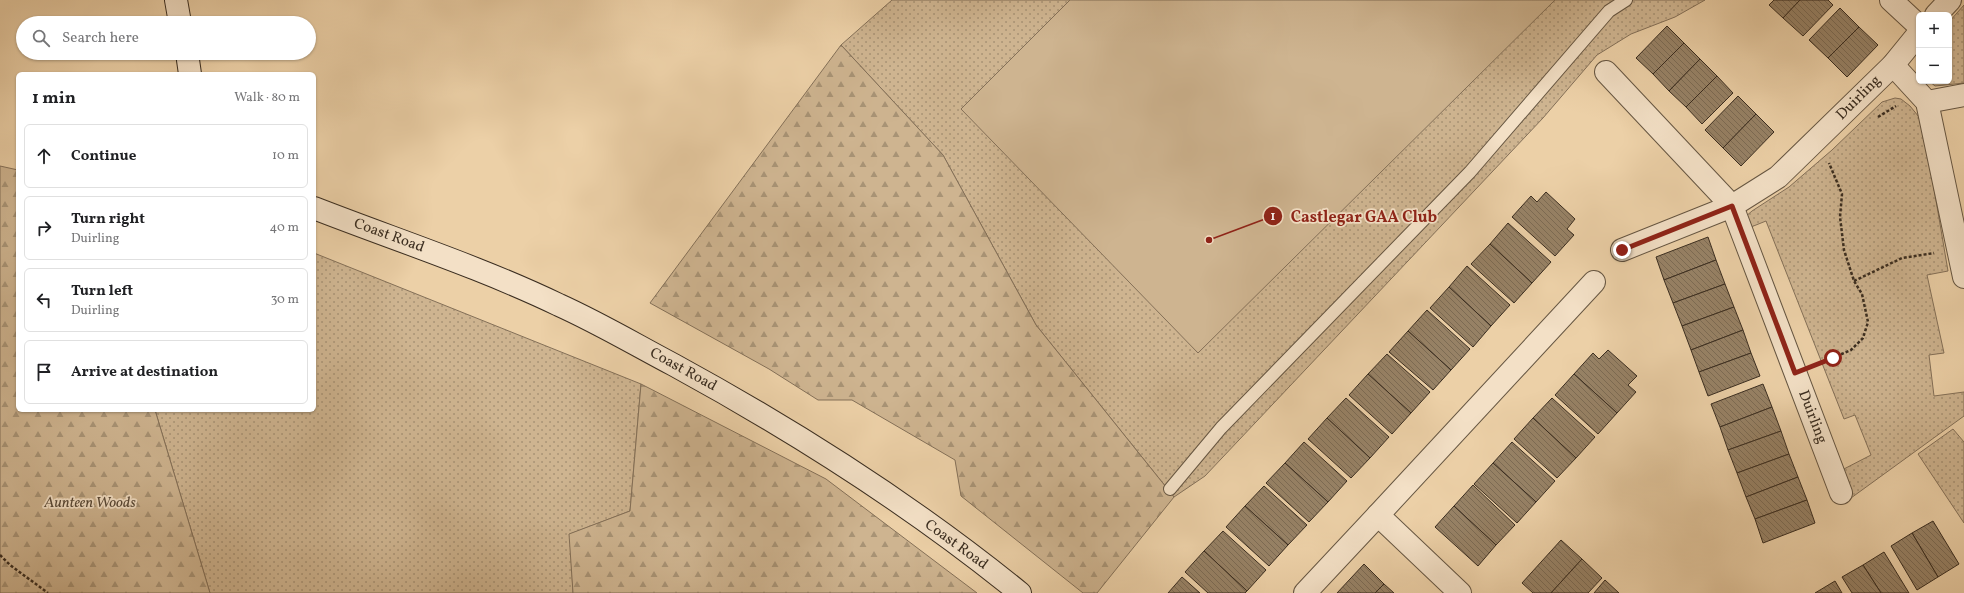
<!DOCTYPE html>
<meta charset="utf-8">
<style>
:root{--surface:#fff;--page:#f6f6f6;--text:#202124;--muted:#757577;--line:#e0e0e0}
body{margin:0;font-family:Vollkorn,serif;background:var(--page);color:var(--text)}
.controls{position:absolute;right:12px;top:12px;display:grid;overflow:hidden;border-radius:6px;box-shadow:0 1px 3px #0004}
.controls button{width:36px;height:36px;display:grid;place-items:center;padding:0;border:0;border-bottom:1px solid var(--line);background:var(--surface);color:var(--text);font:20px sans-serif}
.stop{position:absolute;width:12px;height:12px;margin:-9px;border:3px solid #8f2418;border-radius:50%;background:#fff}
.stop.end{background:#8f2418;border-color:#fff;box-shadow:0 1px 4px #0008}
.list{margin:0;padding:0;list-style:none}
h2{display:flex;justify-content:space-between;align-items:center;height:52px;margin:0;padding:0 16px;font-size:17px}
h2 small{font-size:13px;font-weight:400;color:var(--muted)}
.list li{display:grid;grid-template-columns:26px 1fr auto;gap:12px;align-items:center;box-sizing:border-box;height:64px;margin:0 8px 8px;padding:0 8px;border:1px solid var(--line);border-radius:6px}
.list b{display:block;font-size:15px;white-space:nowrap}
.list p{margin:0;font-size:13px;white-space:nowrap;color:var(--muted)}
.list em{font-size:13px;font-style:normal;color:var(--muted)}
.icon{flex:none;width:22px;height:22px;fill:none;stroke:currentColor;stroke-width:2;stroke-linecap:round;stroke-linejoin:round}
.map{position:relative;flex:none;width:1964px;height:593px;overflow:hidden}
.search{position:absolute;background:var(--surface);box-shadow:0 1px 3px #0004;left:16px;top:16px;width:300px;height:44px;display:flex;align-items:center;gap:10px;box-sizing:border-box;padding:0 14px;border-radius:22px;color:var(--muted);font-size:15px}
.panel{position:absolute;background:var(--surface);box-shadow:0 1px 3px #0004;left:16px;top:72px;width:300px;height:340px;border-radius:6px}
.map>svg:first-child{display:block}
.green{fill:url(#green-dots);stroke:#847058}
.forest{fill:url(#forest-firs);stroke:#847058}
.pitch{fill:#ceb490;stroke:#847058}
.building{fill:url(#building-back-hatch);stroke:#3a2d20}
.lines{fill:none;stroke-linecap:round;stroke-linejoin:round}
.lane-casing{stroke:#665642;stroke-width:14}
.street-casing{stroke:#665642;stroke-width:24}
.secondary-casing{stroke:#3a2d20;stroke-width:24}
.path{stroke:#3a2d20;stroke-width:2.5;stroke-dasharray:3 2;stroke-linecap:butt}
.lane{stroke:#f3e0c6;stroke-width:12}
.street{stroke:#f3e0c6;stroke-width:22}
.secondary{stroke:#f3e0c6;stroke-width:22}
.route{stroke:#8f2418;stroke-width:5}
.labels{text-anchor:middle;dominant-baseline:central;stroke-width:3.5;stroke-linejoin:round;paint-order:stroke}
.street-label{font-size:15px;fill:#3a2d20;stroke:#f3e0c6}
.park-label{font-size:15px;font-style:italic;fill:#584836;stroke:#f3e0c6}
.leader{fill:none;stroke:#8f2418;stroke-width:1.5}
.callout-dot{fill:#8f2418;stroke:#f3e0c6;stroke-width:1.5}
.mark-label{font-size:12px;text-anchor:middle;font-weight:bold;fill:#fff}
.callout-label{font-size:16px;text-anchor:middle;font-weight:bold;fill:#8f2418;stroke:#f3e0c6;stroke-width:3.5;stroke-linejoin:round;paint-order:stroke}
</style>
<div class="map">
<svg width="1964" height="593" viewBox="0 0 1964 593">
<defs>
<pattern id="green-dots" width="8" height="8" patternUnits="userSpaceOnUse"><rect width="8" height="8" fill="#ceb490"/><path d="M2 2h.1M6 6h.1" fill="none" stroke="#a89375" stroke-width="1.8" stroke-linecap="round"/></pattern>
<pattern id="forest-firs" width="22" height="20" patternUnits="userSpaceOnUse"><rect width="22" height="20" fill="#ceb490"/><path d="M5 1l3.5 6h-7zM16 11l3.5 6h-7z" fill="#a89375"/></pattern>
<pattern id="building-back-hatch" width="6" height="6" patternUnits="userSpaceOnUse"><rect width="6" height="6" fill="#978266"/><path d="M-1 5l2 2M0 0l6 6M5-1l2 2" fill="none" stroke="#7c6b54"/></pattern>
</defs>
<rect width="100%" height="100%" fill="#ecd0a7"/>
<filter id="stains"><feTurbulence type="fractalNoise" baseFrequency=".005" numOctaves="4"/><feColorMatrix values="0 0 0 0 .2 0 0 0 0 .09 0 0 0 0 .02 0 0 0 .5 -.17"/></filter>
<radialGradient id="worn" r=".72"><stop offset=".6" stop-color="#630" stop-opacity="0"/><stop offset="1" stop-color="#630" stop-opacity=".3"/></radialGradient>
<!-- green -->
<g class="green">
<path d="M892 0H1705L1675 17 1631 34 1597 55 1543 118 1205 476 1174 497 1036 325 943 155 841 45Z"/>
<path d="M1964 5V83L1935 86 1929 81H1949V22Z"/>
<path d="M1895 98 1901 99 1910 106 1919 117 1931 171 1948 271 1927 275 1944 353 1929 355 1934 396 1964 392V416L1851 498 1840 471 1871 455 1855 415 1844 419 1766 221 1746 229 1745 217 1752 211 1789 187 1832 150 1882 102Z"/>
<path d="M314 253 641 384 630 511 570 534 573 593H210L155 410H314Z"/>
<path d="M1953 429 1964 442V523L1918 454Z"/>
</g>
<!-- forest -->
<g class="forest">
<path d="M841 45 943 155 1036 325 1174 497 1097 593H1083L961 496 955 460 852 400H818L769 369 650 303Z"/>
<path d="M0 166 18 170V410H155L210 593H0Z"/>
<path d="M641 384 826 479 977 593H573L569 534 630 511Z"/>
</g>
<!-- pitch -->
<path class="pitch" d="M1070 0H1555L1198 353 961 109Z"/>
<!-- building -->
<g class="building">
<path d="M1774 0H1800L1783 18 1769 5Z"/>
<path d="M1800 0H1828L1833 5 1803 36 1783 18Z"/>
<path d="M1840 8 1859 27 1828 58 1809 40Z"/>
<path d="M1667 26 1684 43 1653 74 1636 58Z"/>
<path d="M1859 27 1878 45 1847 77 1828 58Z"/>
<path d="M1684 43 1700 59 1669 91 1653 74Z"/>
<path d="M1700 59 1717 76 1686 107 1669 91Z"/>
<path d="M1717 76 1733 93 1702 124 1686 107Z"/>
<path d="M1738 96 1756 114 1723 148 1705 130Z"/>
<path d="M1756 114 1774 132 1741 166 1723 148Z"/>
<path d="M1546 192 1575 219 1567 229 1574 235 1555 256 1512 217 1531 196 1537 202Z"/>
<path d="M1508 223 1551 262 1532 283 1490 244Z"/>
<path d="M1708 237 1716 260 1664 280 1656 257Z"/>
<path d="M1490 244 1532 283 1514 303 1471 264Z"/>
<path d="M1716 260 1725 284 1673 303 1664 280Z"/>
<path d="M1467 266 1510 305 1491 326 1449 287Z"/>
<path d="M1725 284 1734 307 1682 326 1673 303Z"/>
<path d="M1449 287 1491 326 1473 347 1430 308Z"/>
<path d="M1734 307 1743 330 1691 350 1682 326Z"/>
<path d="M1427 310 1470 349 1451 370 1408 331Z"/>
<path d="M1743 330 1751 353 1699 372 1691 350Z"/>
<path d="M1408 331 1451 370 1433 390 1389 352Z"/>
<path d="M1608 350 1637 376 1628 385 1636 392 1617 413 1574 374 1593 353 1599 359Z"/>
<path d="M1751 353 1760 376 1708 396 1699 372Z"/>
<path d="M1387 354 1430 392 1411 413 1368 374Z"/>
<path d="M1368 374 1411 413 1392 434 1349 395Z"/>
<path d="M1574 374 1617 413 1598 434 1555 395Z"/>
<path d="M1763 384 1772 407 1720 427 1711 404Z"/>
<path d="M1346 398 1389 437 1370 458 1327 418Z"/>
<path d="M1552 398 1595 437 1576 458 1533 418Z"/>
<path d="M1772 407 1781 431 1728 450 1720 427Z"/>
<path d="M1327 418 1370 458 1351 478 1308 439Z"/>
<path d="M1533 418 1576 458 1557 478 1514 439Z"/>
<path d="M1781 431 1789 454 1737 473 1728 450Z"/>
<path d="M1304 442 1347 481 1328 502 1285 463Z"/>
<path d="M1512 442 1555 481 1536 502 1493 463Z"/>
<path d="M1789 454 1798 477 1746 497 1737 473Z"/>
<path d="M1285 463 1328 502 1309 522 1266 483Z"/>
<path d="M1493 463 1536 502 1517 523 1474 484Z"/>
<path d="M1798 477 1807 500 1755 519 1746 497Z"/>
<path d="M1473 485 1515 525 1496 545 1454 506Z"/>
<path d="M1264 486 1307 525 1288 545 1245 506Z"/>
<path d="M1807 500 1815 523 1763 543 1755 519Z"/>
<path d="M1245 506 1288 545 1269 566 1226 527Z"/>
<path d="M1454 506 1496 545 1478 566 1435 527Z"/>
<path d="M1933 521 1959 564 1938 577 1912 533Z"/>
<path d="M1223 531 1266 570 1247 591 1204 551Z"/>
<path d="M1912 533 1938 577 1917 590 1891 546Z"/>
<path d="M1561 540 1582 559 1551 593H1533L1522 583Z"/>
<path d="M1204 551 1247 591 1245 593H1208L1185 572Z"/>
<path d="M1884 552 1909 593H1881L1863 565Z"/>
<path d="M1582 559 1602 578 1588 593H1551Z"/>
<path d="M1364 564 1384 584 1375 593H1337Z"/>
<path d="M1863 565 1881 593H1852L1842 577Z"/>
<path d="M1182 577 1200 593H1168Z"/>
<path d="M1605 580 1619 593H1594Z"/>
<path d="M1835 581 1842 593H1815Z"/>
<path d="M1384 584 1394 593H1375Z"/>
</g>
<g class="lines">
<defs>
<path id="lane" d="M1170 489 1221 428 1470 172 1609 11 1626 0"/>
<g id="street">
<path d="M1891 0 1919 26"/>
<path d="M1936 15 1950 0"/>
<path d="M1893 65 1927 102 1964 277"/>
<path d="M1606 72 1732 206 1841 493"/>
<path d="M1927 102 1964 95"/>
<path d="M1622 250 1732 206 1778 177 1893 65 1919 33"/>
<path d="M1378 515 1594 282"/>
<path d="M1305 593 1378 515 1460 593"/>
</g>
<g id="secondary">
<path d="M176 0 180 23"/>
<path d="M187 53 190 74"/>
<path d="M314 208C396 240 480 267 559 305 599 323 636 345 674 365 795 431 913 506 1020 593"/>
</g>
</defs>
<!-- lane casing -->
<use href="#lane" class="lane-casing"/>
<!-- street casing -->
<use href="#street" class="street-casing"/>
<!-- secondary casing -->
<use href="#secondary" class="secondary-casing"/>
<!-- path -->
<g class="path">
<path d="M1878 117 1896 106"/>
<path d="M1854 281 1902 258 1934 253"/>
<path d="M1818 364 1851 350 1863 338 1868 322 1862 294 1854 281 1844 250 1840 217 1842 194 1829 163"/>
<path d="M0 555 10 565 48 593"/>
</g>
<!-- lane -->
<use href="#lane" class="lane"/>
<!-- street -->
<use href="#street" class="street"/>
<!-- secondary -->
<use href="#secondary" class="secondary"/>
</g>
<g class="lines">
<!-- route -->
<path class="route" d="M1622 250 1732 206 1795 373 1833 358"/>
</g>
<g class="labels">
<!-- street labels -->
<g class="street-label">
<text transform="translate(1859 98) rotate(-45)">Duirling</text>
<text transform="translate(389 236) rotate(20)">Coast Road</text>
<text transform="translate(683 370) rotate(29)">Coast Road</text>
<text transform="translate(1812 417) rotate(69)">Duirling</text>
<text transform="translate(956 545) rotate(36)">Coast Road</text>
</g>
<!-- park labels -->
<g class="park-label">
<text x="90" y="503">Aunteen Woods</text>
</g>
</g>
<!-- callouts -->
<path class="leader" d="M1209 240L1273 216"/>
<g class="callout-dot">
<circle cx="1209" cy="240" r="4"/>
<circle cx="1273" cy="216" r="10"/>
</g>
<g class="mark-label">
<text x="1273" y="220">1</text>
</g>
<g class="callout-label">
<text x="1364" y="222">Castlegar GAA Club</text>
</g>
<rect width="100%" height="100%" filter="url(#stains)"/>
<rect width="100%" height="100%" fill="url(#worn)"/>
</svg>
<div class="controls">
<button>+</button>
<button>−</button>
</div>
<div class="stop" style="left:1833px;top:358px"></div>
<div class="stop end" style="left:1622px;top:250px"></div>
<div class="search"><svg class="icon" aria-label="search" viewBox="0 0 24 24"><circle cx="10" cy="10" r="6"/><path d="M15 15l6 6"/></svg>Search here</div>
<section class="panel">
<h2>1 min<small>Walk · 80 m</small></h2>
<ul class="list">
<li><svg class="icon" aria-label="ahead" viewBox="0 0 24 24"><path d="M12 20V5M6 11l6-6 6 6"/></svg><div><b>Continue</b></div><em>10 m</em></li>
<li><svg class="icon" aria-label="right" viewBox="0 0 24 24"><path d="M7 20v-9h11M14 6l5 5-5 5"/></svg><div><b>Turn right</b><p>Duirling</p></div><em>40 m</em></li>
<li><svg class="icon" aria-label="left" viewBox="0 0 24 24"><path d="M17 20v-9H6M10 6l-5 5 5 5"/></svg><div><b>Turn left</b><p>Duirling</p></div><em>30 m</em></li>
<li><svg class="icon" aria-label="arrive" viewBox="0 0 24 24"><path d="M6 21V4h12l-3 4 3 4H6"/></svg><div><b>Arrive at destination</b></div></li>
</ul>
</section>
</div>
